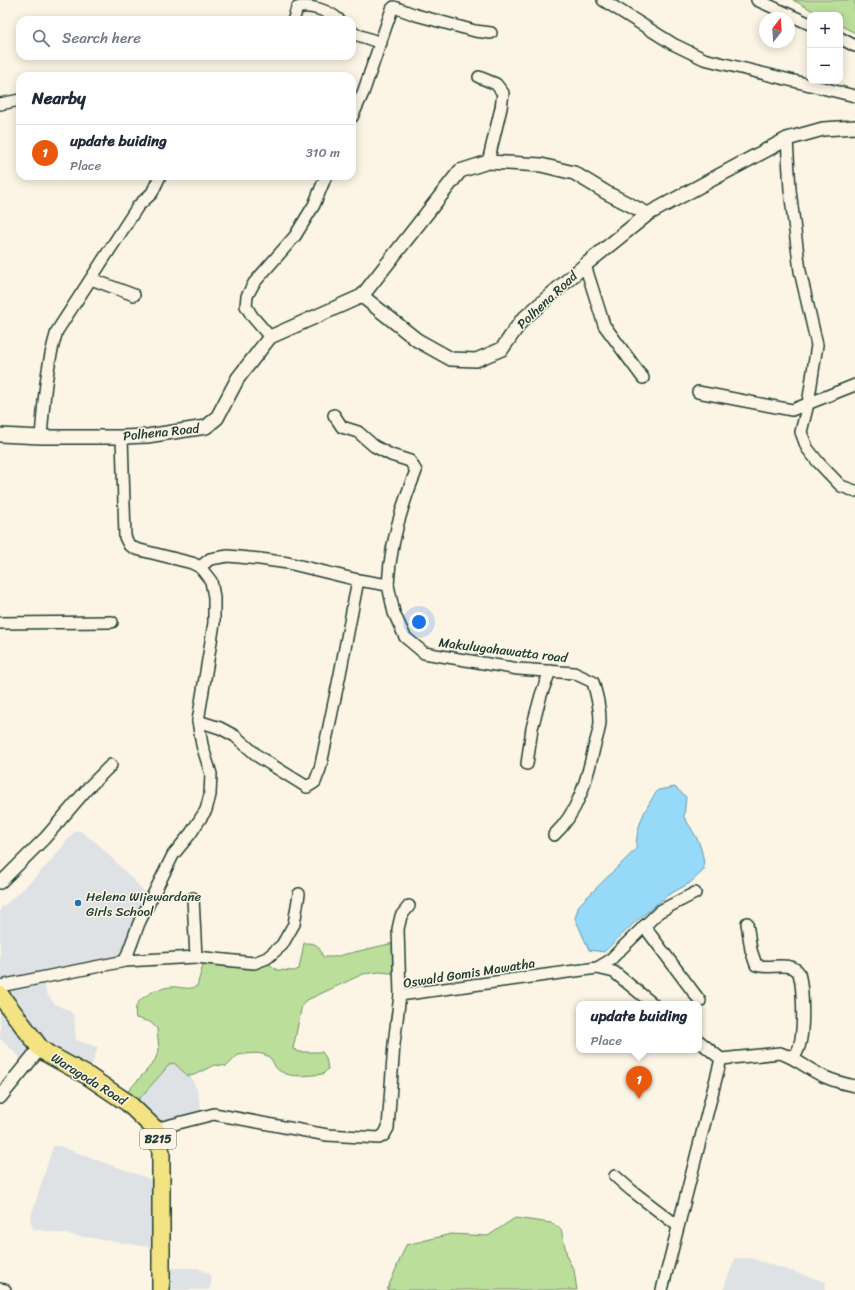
<!DOCTYPE html>
<meta charset="utf-8">
<style>
:root{--surface:#fff;--page:#f2f2f3;--text:#1f2937;--muted:#747a83;--line:#e0e1e3;--accent:#ea580c}
body{margin:0;font-family:Sriracha,sans-serif;background:var(--page);color:var(--text)}
.controls{position:absolute;right:12px;top:12px;display:grid;overflow:hidden;border-radius:8px;box-shadow:0 2px 10px #0003}
.controls button{width:36px;height:36px;display:grid;place-items:center;padding:0;border:0;border-bottom:1px solid var(--line);background:var(--surface);color:var(--text);font:20px sans-serif}
.compass{position:absolute;left:759px;top:12px;width:36px;height:36px;border-radius:50%;background:var(--surface);box-shadow:0 2px 10px #0003;rotate:17deg}
.you{position:absolute;left:419px;top:622px;width:14px;height:14px;margin:-10px;border:3px solid #fff;border-radius:50%;background:#1a73e8;box-shadow:0 0 0 6px #1a73e833}
.badge{display:grid;place-items:center;width:26px;height:26px;border-radius:50%;background:var(--accent);color:#fff;font-size:13px;font-weight:700}
.pin{position:absolute;translate:-50% -33px;filter:drop-shadow(0 1px 2px #0008)}
.pin::after{content:'';position:absolute;top:21px;width:14px;height:12px;background:inherit;clip-path:polygon(0 0,100% 0,50% 100%)}
.popup{position:absolute;left:576px;top:1001px;width:126px;height:52px;box-sizing:border-box;display:grid;place-content:center;border-radius:8px;background:var(--surface);filter:drop-shadow(0 1px 3px #0005);font-size:13px;white-space:nowrap;color:var(--muted)}
.popup b{font-size:15px;color:var(--text)}
.popup::after{content:'';position:absolute;left:50%;top:100%;margin-left:-8px;border:8px solid transparent;border-top-color:var(--surface)}
.list{margin:0;padding:0;list-style:none}
h2{display:flex;justify-content:space-between;align-items:center;height:52px;margin:0;padding:0 16px;font-size:17px}
h2 small{font-size:13px;font-weight:400;color:var(--muted)}
.list li{display:grid;grid-template-columns:26px 1fr auto;gap:12px;align-items:center;box-sizing:border-box;height:56px;padding:0 16px;border-top:1px solid var(--line)}
.list b{display:block;font-size:15px;white-space:nowrap}
.list p{margin:0;font-size:13px;white-space:nowrap;color:var(--muted)}
.list em{font-size:13px;font-style:normal;color:var(--muted)}
.icon{flex:none;width:22px;height:22px;fill:none;stroke:currentColor;stroke-width:2;stroke-linecap:round;stroke-linejoin:round}
.map{position:relative;flex:none;width:855px;height:1290px;overflow:hidden}
.search{position:absolute;background:var(--surface);box-shadow:0 2px 10px #0003;left:16px;top:16px;width:340px;height:44px;display:flex;align-items:center;gap:10px;box-sizing:border-box;padding:0 14px;border-radius:12px;color:var(--muted);font-size:15px}
.panel{position:absolute;background:var(--surface);box-shadow:0 2px 10px #0003;left:16px;top:72px;width:340px;height:108px;border-radius:12px}
.map>svg:first-child{display:block}
.built{fill:#dfe2e4}
.green{fill:#bbdf9a;stroke:#6d8e67}
.water{fill:#97d9f8;stroke:#679baa}
.lines{fill:none;stroke-linecap:round;stroke-linejoin:round}
.minor-casing{stroke:#1f3d34;stroke-width:14}
.tertiary-casing{stroke:#1f3d34;stroke-width:16}
.primary-casing{stroke:#1f3d34;stroke-width:20}
.minor{stroke:#fcf5e5;stroke-width:11}
.tertiary{stroke:#fcf5e5;stroke-width:13}
.primary{stroke:#f4e382;stroke-width:17}
.poi-dot{fill:#1f6fb2;stroke:#fcf5e5;stroke-width:1.5}
.labels{text-anchor:middle;dominant-baseline:central;stroke-width:3;stroke-linejoin:round;paint-order:stroke}
.shield{fill:#fcf5e5;stroke:#617469;stroke-width:1}
.shield-label{font-size:12px;font-weight:bold;fill:#1f3d34}
.street-label{font-size:13px;fill:#1f3d34;stroke:#fcf5e5}
.poi-label{font-size:13px;fill:#1f3d34;stroke:#fcf5e5;text-anchor:start}
</style>
<div class="map">
<svg width="855" height="1290" viewBox="0 0 855 1290">
<rect width="100%" height="100%" fill="#fcf5e5"/>
<filter id="ink" filterUnits="userSpaceOnUse"><feTurbulence type="fractalNoise" baseFrequency=".025" numOctaves="2"/><feDisplacementMap in="SourceGraphic" scale="8" xChannelSelector="R" yChannelSelector="G"/><feConvolveMatrix kernelMatrix="1 2 1 2 8 2 1 2 1" color-interpolation-filters="sRGB"/></filter>
<g filter="url(#ink)">
<!-- built -->
<g class="built">
<path d="M79 830 98 844 151 898 125 961 42 977 47 994 55 1004 70 1011 74 1016 76 1040 98 1047 88 1076 48 1054 27 1064 0 1039V909L20 892 50 862 74 832Z"/>
<path d="M174 1063 188 1076H191L197 1090 203 1117 155 1129 131 1105 138 1100 170 1064Z"/>
<path d="M53 1146H59L161 1183V1249L33 1229 30 1220Z"/>
<path d="M735 1258H750L826 1282 825 1290H723Z"/>
<path d="M161 1268H198L210 1274 212 1279 209 1290H161Z"/>
</g>
<!-- green -->
<g class="green">
<path d="M793 0H855V33L840 25V15H821Z"/>
<path d="M398 942 399 974 380 972 363 974 305 1001 302 1005 293 1049 300 1052H322L326 1058 328 1069 323 1074C310 1075 292 1079 280 1071 275 1069 274 1063 271 1059 263 1050 248 1054 238 1055L227 1066 214 1065 194 1075 188 1076 174 1063 170 1064 138 1100 131 1105 122 1098 154 1062 159 1050 157 1028 150 1022 136 1018C133 1001 142 999 155 990 160 990 165 987 171 987 180 986 188 991 197 986L205 958 263 960 277 970 294 971 299 969 304 943C318 943 318 945 323 957H333Z"/>
<path d="M515 1218 551 1223 561 1229 568 1260 574 1270 577 1290H387L406 1245 451 1234 488 1236Z"/>
</g>
<!-- water -->
<path class="water" d="M675 787 686 797 684 817C696 836 704 847 704 870L690 883 668 895 634 923 604 952 589 950 575 918 579 905 636 849C636 826 645 808 658 790Z"/>
<g class="lines">
<defs>
<g id="minor">
<path d="M603 0 673 44 704 59 855 96"/>
<path d="M757 0 810 24"/>
<path d="M294 18 297 8C310 4 329 11 339 20"/>
<path d="M352 32 355 34 381 43"/>
<path d="M840 38 855 46"/>
<path d="M479 77 496 84 503 93 501 108 488 162"/>
<path d="M0 104 20 100"/>
<path d="M352 117 363 93 392 9 394 7 416 15 475 31 491 33"/>
<path d="M787 139 790 190 800 271 817 345 808 404 801 432 807 448 818 462 841 486 855 491"/>
<path d="M585 265 604 325 643 378"/>
<path d="M91 279 134 295"/>
<path d="M270 337 252 316 246 306 247 296 254 283 295 236 314 205 326 176"/>
<path d="M698 392 792 410 855 385"/>
<path d="M334 415 342 427 358 432 374 446 391 455 410 461 416 471C401 507 390 545 388 585"/>
<path d="M41 437C44 400 46 367 57 331L138 206 152 193 160 176"/>
<path d="M122 437 125 537 129 545 136 549 192 563 200 567 211 581 214 597V623L198 721 202 745 211 774 210 795 206 810 191 833 173 855 139 923 125 961"/>
<path d="M358 580 388 585 394 613 405 637 424 653 518 669 574 673 593 682C597 696 600 707 600 721 600 730 596 739 594 748 587 779 578 813 554 835"/>
<path d="M0 623 112 622"/>
<path d="M198 721 220 728 235 736 259 757 307 787 315 782 320 769 340 674 358 580 288 563 260 559 228 556 210 559 200 567"/>
<path d="M527 764 532 728 541 695 550 671"/>
<path d="M0 883 45 838 88 788 111 765"/>
<path d="M747 923 751 950 756 965C768 970 791 960 799 973 803 989 806 1042 795 1055L788 1056"/>
<path d="M644 926 700 1001"/>
<path d="M196 957 254 963 267 958 282 945 294 924 299 894"/>
<path d="M597 968 614 972 653 1004"/>
<path d="M0 986 125 961 196 957 193 898"/>
<path d="M400 995 398 929 401 916 409 906"/>
<path d="M699 1041 721 1059 780 1053C796 1058 809 1070 825 1077 834 1081 845 1084 855 1086"/>
<path d="M155 1129 214 1114 327 1135 379 1138 384 1135 388 1128 394 1044 400 995 597 968 609 961 623 947 660 911 695 893"/>
<path d="M615 1176 631 1190 678 1226"/>
<path d="M0 1289 5 1290"/>
<path d="M662 1290 721 1059"/>
</g>
<g id="tertiary">
<path d="M362 296 417 340 451 359 476 360 502 349 522 320 585 265 648 214 787 139 823 129 855 127"/>
<path d="M0 435 41 437H122L147 436 206 427 217 418 238 378 270 337 362 296 460 171 488 162 541 165 574 173 607 193 648 214"/>
<path d="M0 1097 40 1048"/>
</g>
<path id="primary" d="M0 995 40 1048 48 1054 88 1076 128 1103 155 1129 161 1152V1290"/>
</defs>
<!-- minor casing -->
<use href="#minor" class="minor-casing"/>
<!-- tertiary casing -->
<use href="#tertiary" class="tertiary-casing"/>
<!-- primary casing -->
<use href="#primary" class="primary-casing"/>
<!-- minor -->
<use href="#minor" class="minor"/>
<!-- tertiary -->
<use href="#tertiary" class="tertiary"/>
<!-- primary -->
<use href="#primary" class="primary"/>
</g>
</g>
<!-- markers -->
<circle class="poi-dot" cx="78" cy="903" r="4"/>
<g class="labels">
<!-- shield labels -->
<rect class="shield" x="140" y="1129" width="36" height="20" rx="3"/>
<g class="shield-label">
<text x="158" y="1139">B215</text>
</g>
<!-- street labels -->
<g class="street-label">
<text transform="translate(547 300) rotate(-43)">Polhena Road</text>
<text transform="translate(161 432) rotate(-6)">Polhena Road</text>
<text transform="translate(503 650) rotate(7)">Makulugahawatta road</text>
<text transform="translate(469 973) rotate(-9)">Oswald Gomis Mawatha</text>
<text transform="translate(89 1079) rotate(32)">Waragoda Road</text>
</g>
<!-- poi labels -->
<g class="poi-label">
<text x="86" y="896">Helena Wijewardane<tspan x="86" dy="15">Girls School</tspan></text>
</g>
</g>
</svg>
<div class="controls">
<button>+</button>
<button>−</button>
</div>
<svg class="compass" viewBox="-18 -18 36 36"><path d="M0-13l5 13h-10z" fill="#e53935"/><path d="M0 13l5-13h-10z" fill="#747a83"/></svg>
<div class="you"></div>
<div class="pin badge" style="left:639px;top:1099px">1</div>
<div class="popup"><b>update buiding</b>Place</div>
<div class="search"><svg class="icon" aria-label="search" viewBox="0 0 24 24"><circle cx="10" cy="10" r="6"/><path d="M15 15l6 6"/></svg>Search here</div>
<section class="panel">
<h2>Nearby<small></small></h2>
<ul class="list">
<li><span class="badge">1</span><div><b>update buiding</b><p>Place</p></div><em>310 m</em></li>
</ul>
</section>
</div>
